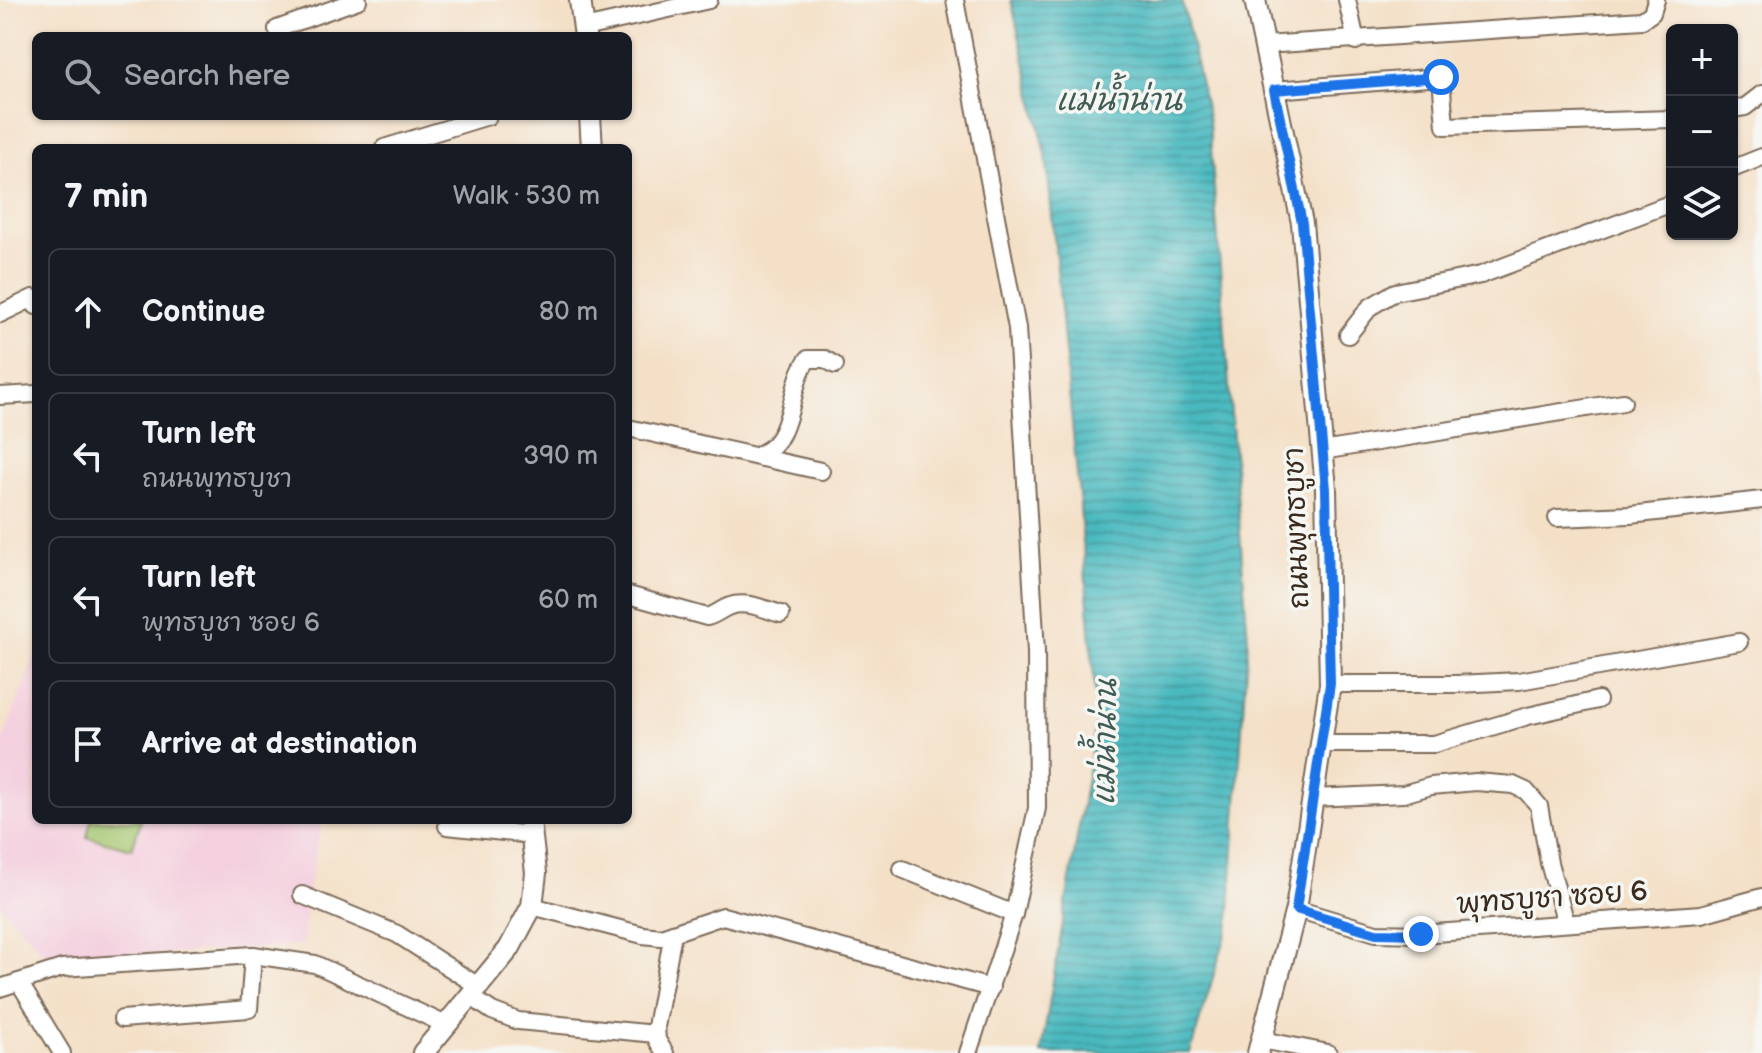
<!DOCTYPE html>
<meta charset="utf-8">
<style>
:root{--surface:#171b24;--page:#20242c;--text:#f1f3f6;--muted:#9ea1a6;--line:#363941}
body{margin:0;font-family:"Balsamiq Sans","Playpen Sans Thai",sans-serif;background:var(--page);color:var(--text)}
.controls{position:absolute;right:24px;top:24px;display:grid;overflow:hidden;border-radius:12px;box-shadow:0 2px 6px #0004}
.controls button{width:72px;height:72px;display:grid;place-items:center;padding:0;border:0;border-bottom:2px solid var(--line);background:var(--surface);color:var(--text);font:40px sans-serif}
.stop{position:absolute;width:24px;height:24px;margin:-18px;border:6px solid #1a73e8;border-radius:50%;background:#fff}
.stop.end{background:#1a73e8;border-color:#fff;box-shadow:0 2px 8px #0008}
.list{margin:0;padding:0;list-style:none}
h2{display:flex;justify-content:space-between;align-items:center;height:104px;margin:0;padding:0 32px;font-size:34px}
h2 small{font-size:26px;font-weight:400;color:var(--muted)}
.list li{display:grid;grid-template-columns:52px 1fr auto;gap:24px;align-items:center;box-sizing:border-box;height:128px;margin:0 16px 16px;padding:0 16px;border:2px solid var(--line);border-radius:12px}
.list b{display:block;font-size:30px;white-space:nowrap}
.list p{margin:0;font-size:26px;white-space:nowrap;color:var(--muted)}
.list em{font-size:26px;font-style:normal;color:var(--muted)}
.icon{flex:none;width:44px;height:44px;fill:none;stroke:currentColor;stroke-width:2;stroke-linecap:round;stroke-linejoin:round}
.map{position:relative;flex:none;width:1762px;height:1053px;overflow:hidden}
.search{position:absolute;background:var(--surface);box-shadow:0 2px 6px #0004;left:32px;top:32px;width:600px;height:88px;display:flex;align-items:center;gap:20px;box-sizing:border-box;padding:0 28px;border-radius:12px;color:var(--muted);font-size:30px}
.panel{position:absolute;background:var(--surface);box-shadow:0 2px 6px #0004;left:32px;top:144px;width:600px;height:680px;border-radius:12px}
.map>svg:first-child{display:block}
.built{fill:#f4cfde}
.park{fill:#a6c76f;stroke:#707846;stroke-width:2}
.water{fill:url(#water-rules);stroke:#42726e;stroke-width:2}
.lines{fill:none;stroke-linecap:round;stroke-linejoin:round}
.minor-casing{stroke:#7c6a59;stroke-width:20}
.tertiary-casing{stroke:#7c6a59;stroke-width:24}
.minor{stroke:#fff;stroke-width:16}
.tertiary{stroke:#fff;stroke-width:20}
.route{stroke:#1a73e8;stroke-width:10}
.labels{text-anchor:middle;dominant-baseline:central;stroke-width:7;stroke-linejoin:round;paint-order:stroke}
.street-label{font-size:28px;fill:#3b2a1e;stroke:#f6f6f2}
.water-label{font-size:30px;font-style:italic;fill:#405c56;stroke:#f6f6f2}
</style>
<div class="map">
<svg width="1762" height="1053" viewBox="0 0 1762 1053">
<defs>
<pattern id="water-rules" width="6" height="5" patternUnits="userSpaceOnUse" patternTransform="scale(2)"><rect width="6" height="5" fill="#4ab9bf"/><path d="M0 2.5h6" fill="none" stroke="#3f979b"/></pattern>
</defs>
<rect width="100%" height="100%" fill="#f6f6f2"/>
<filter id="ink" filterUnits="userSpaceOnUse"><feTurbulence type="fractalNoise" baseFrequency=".0125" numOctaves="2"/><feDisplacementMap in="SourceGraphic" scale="16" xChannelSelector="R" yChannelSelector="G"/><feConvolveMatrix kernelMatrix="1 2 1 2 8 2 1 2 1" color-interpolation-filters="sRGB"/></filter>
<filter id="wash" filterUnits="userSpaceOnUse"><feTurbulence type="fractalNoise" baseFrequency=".006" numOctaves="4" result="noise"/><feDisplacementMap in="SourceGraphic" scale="32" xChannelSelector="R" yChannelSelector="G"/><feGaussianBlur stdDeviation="1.8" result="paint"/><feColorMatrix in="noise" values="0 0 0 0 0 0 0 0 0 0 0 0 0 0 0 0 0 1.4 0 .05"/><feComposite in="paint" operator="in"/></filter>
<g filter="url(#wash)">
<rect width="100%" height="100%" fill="#f4e0c7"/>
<!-- built -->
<path class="built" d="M36 652V820H323L309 884 303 945 50 961 0 904V747Z"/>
<!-- park -->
<path class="park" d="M91 820H141L132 849 87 837Z"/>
<!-- water -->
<path class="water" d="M1011 0H1182L1209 121 1248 638 1229 925 1190 1053H1041L1097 718 1080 506 1046 155Z"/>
</g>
<g filter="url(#ink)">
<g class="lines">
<defs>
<g id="minor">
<path d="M955 0 1017 328 1036 652 1037 808 1014 914 968 1053"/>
<path d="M1347 0 1356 41"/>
<path d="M584 28 709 0"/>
<path d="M277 29 358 0"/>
<path d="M1264 45 1642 20 1652 13 1656 0"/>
<path d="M1274 90 1441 77 1445 126 1672 119"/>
<path d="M1732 109 1745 107 1762 94"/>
<path d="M384 148 488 116"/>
<path d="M1732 169 1762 157"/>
<path d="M0 314 33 298 36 306"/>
<path d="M1348 335 1370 307 1395 292 1481 275 1672 203"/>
<path d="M0 396 36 394"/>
<path d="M628 428 821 471"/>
<path d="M1322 451 1623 402"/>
<path d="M761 458 762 453C795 439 788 385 808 359H825L835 365"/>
<path d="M1557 518 1630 515 1762 500"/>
<path d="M628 595 707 617C716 615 721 609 730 606 746 600 766 610 781 614"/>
<path d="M1330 684H1457L1519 681 1739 642"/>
<path d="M1321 744H1434L1528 716 1598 700"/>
<path d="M1313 798 1403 794 1431 786 1476 782 1513 785 1526 791 1539 806 1549 863 1566 923"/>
<path d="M447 826 532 835"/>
<path d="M902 869 1014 914"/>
<path d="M302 895 397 934 478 986"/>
<path d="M532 906 643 935 661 937 723 916 991 988"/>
<path d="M1296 909 1376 933 1421 934 1701 914 1762 897"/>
<path d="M19 982 62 1053"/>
<path d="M0 988 62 968 253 955 315 964 446 1025"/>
<path d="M470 996 492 1011 518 1021 656 1034"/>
<path d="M122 1019 249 1009 253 955"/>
<path d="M1262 1040 1328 1053"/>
<path d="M665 1053 657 1040 656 1027 673 933"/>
</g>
<g id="tertiary">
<path d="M580 0 585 36"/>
<path d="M1255 0 1302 223 1326 489 1330 684 1296 909 1258 1053"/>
<path d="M590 116 592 148"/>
<path d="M423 1053 509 949 532 906 536 873 530 820"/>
</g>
</defs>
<!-- minor casing -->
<use href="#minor" class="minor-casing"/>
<!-- tertiary casing -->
<use href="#tertiary" class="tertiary-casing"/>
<!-- minor -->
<use href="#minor" class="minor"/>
<!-- tertiary -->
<use href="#tertiary" class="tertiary"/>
</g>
</g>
<g class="lines" filter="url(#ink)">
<!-- route -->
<path class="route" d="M1421 934 1376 933 1296 909 1330 684 1326 489 1302 223 1274 90 1441 77"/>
</g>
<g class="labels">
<!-- street labels -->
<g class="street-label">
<text transform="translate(1297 528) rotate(-92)">ถนนพุทธบูชา</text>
<text transform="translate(1552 898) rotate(-4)">พุทธบูชา ซอย 6</text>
</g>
<!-- water labels -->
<g class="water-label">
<text x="1119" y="101">แม่น้ำน่าน</text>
<text transform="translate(1106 742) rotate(-89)">แม่น้ำน่าน</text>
</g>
</g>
</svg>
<div class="controls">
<button>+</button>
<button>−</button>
<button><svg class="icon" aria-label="layers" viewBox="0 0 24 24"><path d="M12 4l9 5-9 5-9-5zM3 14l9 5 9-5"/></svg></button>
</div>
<div class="stop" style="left:1441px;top:77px"></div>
<div class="stop end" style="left:1421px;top:934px"></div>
<div class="search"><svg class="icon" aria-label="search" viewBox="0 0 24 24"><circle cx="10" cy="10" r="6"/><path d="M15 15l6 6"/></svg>Search here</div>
<section class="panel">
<h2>7 min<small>Walk · 530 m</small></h2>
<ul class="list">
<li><svg class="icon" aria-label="ahead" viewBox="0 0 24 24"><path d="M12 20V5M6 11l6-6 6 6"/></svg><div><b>Continue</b></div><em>80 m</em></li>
<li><svg class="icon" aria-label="left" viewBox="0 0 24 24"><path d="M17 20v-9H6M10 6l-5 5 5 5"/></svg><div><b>Turn left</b><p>ถนนพุทธบูชา</p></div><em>390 m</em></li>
<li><svg class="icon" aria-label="left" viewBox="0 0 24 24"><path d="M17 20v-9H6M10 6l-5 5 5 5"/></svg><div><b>Turn left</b><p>พุทธบูชา ซอย 6</p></div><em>60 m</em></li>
<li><svg class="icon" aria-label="arrive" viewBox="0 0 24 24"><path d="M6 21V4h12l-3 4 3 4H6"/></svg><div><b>Arrive at destination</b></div></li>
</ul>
</section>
</div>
